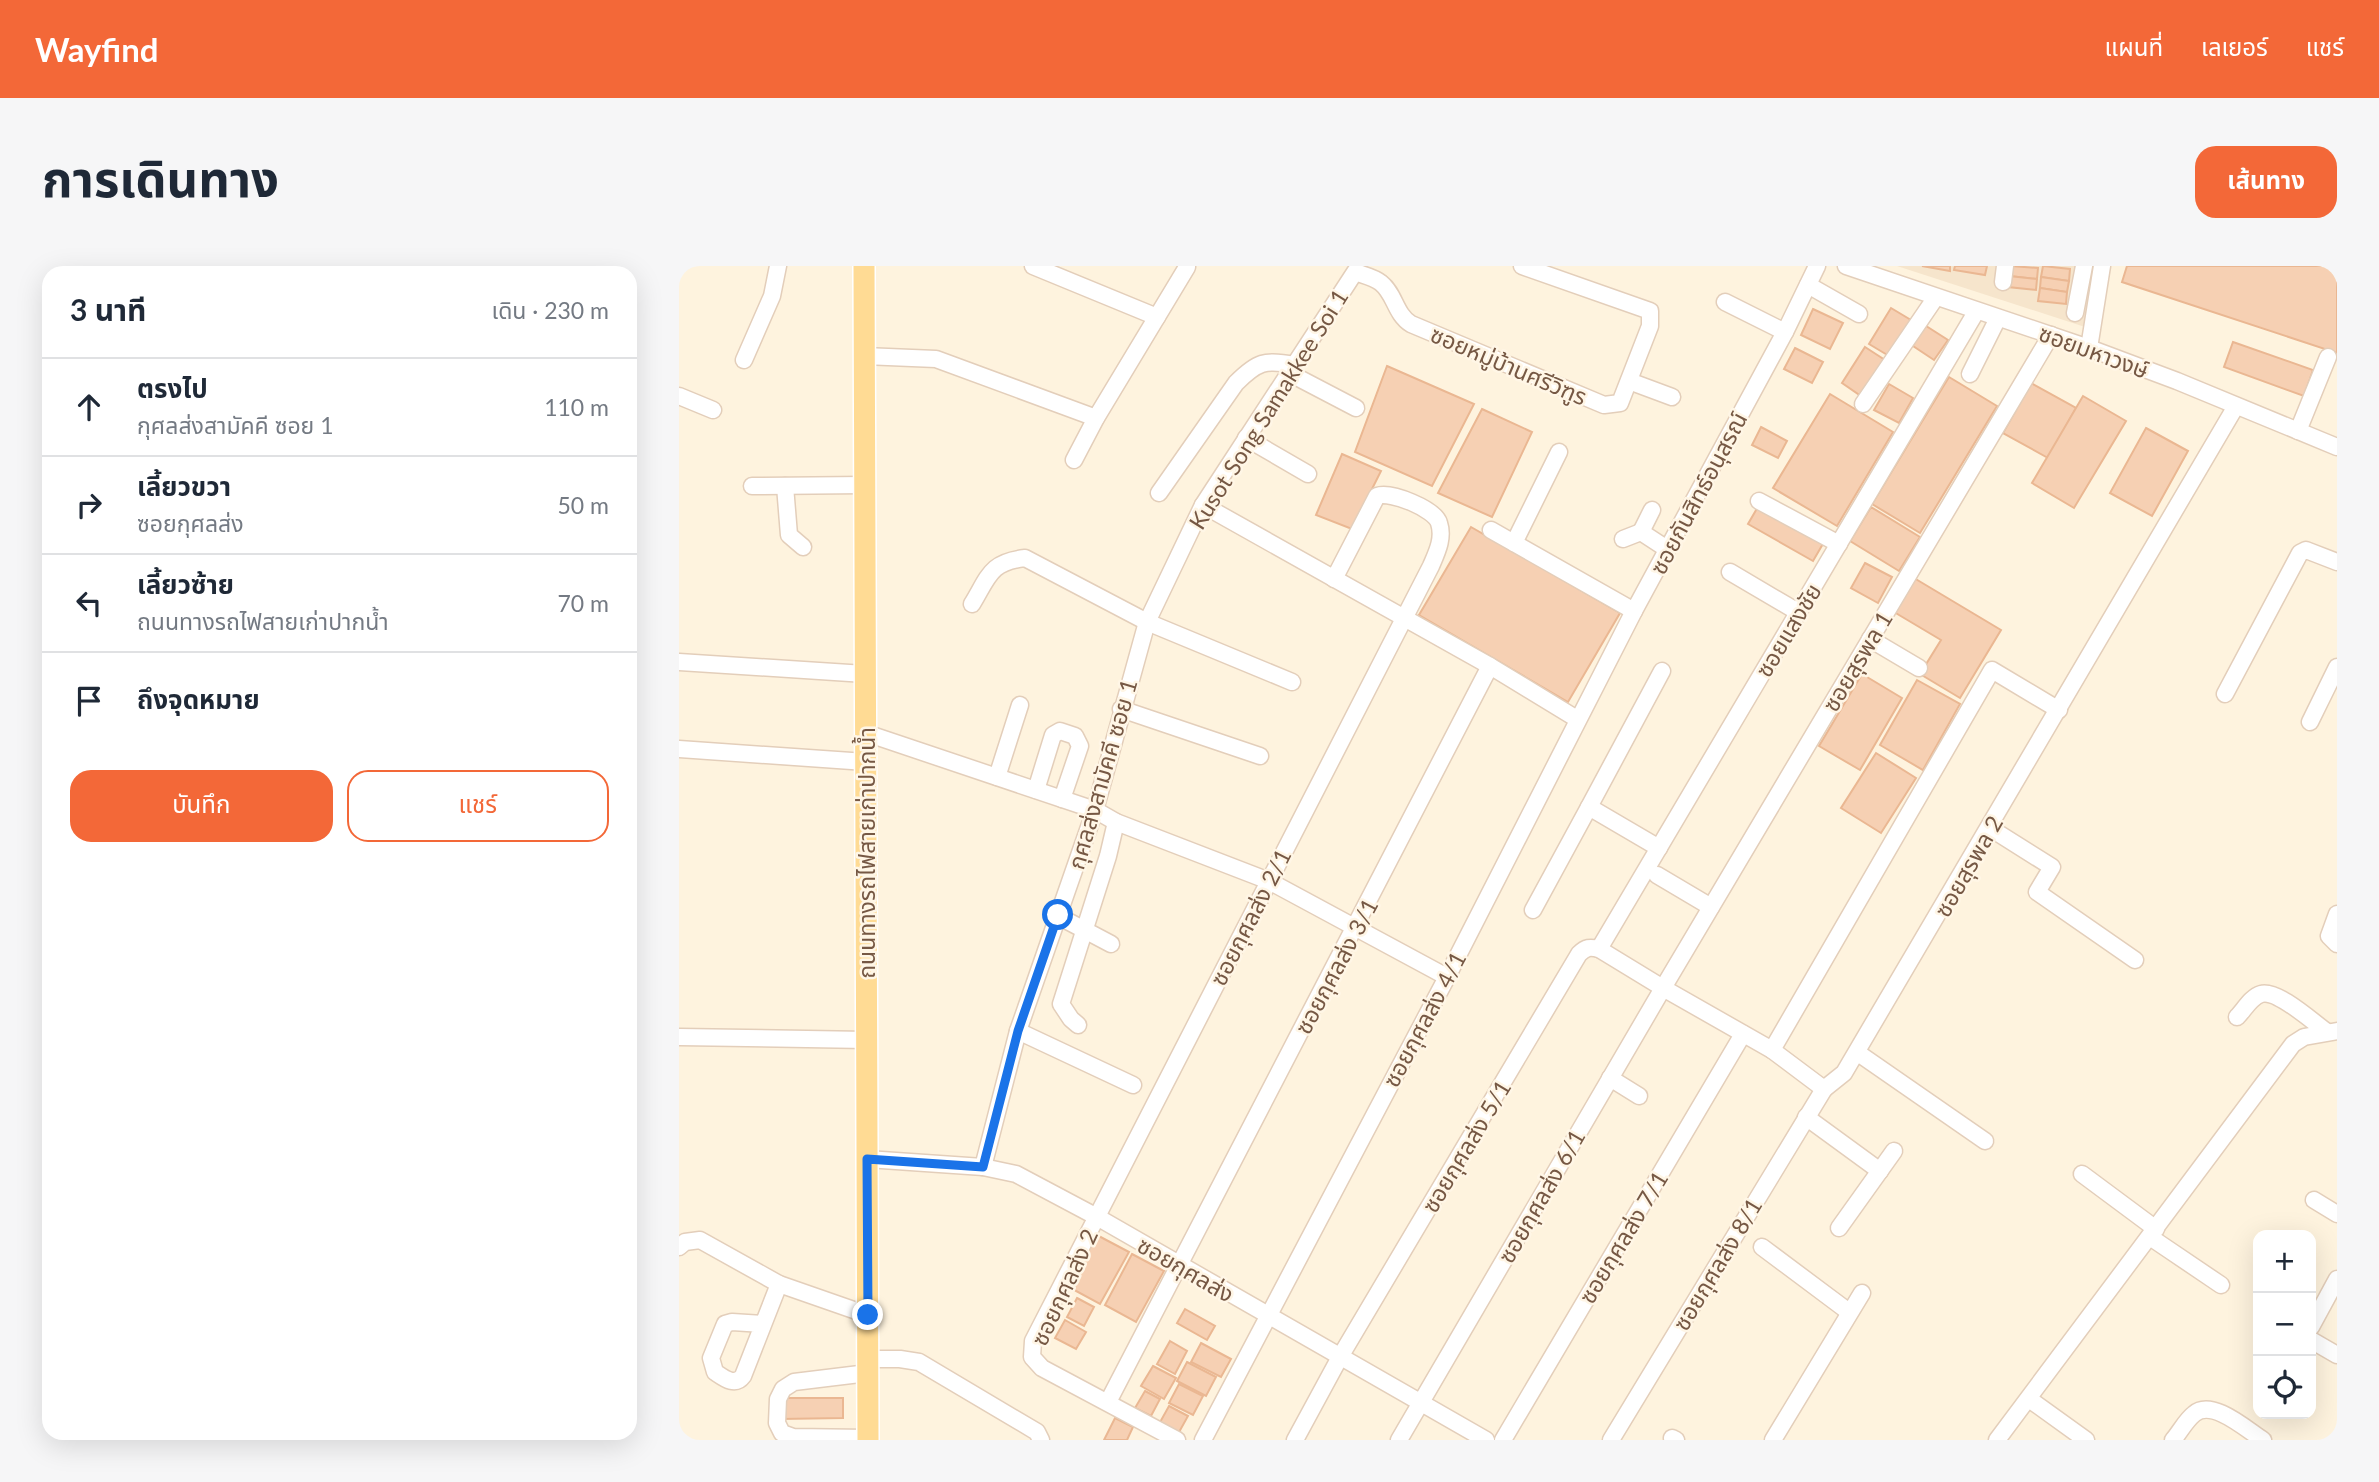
<!DOCTYPE html>
<html lang="th">
<meta charset="utf-8">
<style>
:root{--surface:#fff;--page:#f6f6f7;--text:#1f2937;--muted:#747a83;--line:#e0e1e3;--accent:#f36838}
body{margin:0;font-family:Lato,"Noto Sans Thai",sans-serif;background:var(--page);color:var(--text)}
.controls{position:absolute;right:21px;bottom:21px;display:grid;overflow:hidden;border-radius:14px;box-shadow:0 7px 28px #0002}
.controls button{width:63px;height:63px;display:grid;place-items:center;padding:0;border:0;border-bottom:2px solid var(--line);background:var(--surface);color:var(--text);font:35px sans-serif}
.stop{position:absolute;width:21px;height:21px;margin:-16px;border:5px solid #1a73e8;border-radius:50%;background:#fff}
.stop.end{background:#1a73e8;border-color:#fff;box-shadow:0 2px 7px #0008}
.list{margin:0;padding:0;list-style:none}
h2{display:flex;justify-content:space-between;align-items:center;height:91px;margin:0;padding:0 28px;font-size:30px}
h2 small{font-size:23px;font-weight:400;color:var(--muted)}
.list li{display:grid;grid-template-columns:46px 1fr auto;gap:21px;align-items:center;box-sizing:border-box;height:98px;padding:0 28px;border-top:2px solid var(--line)}
.list b{display:block;font-size:26px;white-space:nowrap}
.list p{margin:0;font-size:23px;white-space:nowrap;color:var(--muted)}
.list em{font-size:23px;font-style:normal;color:var(--muted)}
.actions{display:flex;gap:14px;padding:21px 28px}
.actions a{flex:1;padding:16px 0;border:2px solid var(--accent);border-radius:21px;text-align:center;font-size:24px;color:var(--accent)}
.actions .main{background:var(--accent);color:#fff}
.icon{flex:none;width:38px;height:38px;fill:none;stroke:currentColor;stroke-width:2;stroke-linecap:round;stroke-linejoin:round}
.map{position:relative;flex:none;width:1658px;height:1174px;overflow:hidden;border-radius:21px}
header{display:flex;align-items:center;gap:42px;box-sizing:border-box;height:98px;padding:0 35px;background:var(--accent);color:#fff}
header strong{font-size:33px}
nav{display:flex;gap:38px;margin-inline-start:auto;font-size:24px}
.intro{display:flex;align-items:center;justify-content:space-between;box-sizing:border-box;height:168px;padding:0 42px}
h1{margin:0;font-size:49px}
.button{padding:18px 32px;border-radius:21px;background:var(--accent);color:#fff;font-size:24px;font-weight:700}
main{display:flex;gap:42px;padding:0 42px}
aside{flex:1;background:var(--surface);border-radius:21px;box-shadow:0 7px 28px #0002}
.map>svg:first-child{display:block}
.residential{fill:#f6e5cc}
.building{fill:#f6d0b3;stroke:#eab792;stroke-width:2}
.lines{fill:none;stroke-linecap:round;stroke-linejoin:round}
.minor-casing{stroke:#e3ceba;stroke-width:19}
.major-casing{stroke:#fff;stroke-width:24}
.minor{stroke:#fff;stroke-width:16}
.major{stroke:#ffdb94;stroke-width:21}
.route{stroke:#1a73e8;stroke-width:9}
.labels{text-anchor:middle;dominant-baseline:central;stroke-width:5;stroke-linejoin:round;paint-order:stroke}
.street-label{font-size:23px;fill:#765844;stroke:#fff6e6}
</style>
<header>
<strong>Wayfind</strong>
<nav><a>แผนที่</a><a>เลเยอร์</a><a>แชร์</a></nav>
</header>
<div class="intro"><h1>การเดินทาง</h1><a class="button">เส้นทาง</a></div>
<main>
<aside>
<h2>3 นาที<small>เดิน · 230 m</small></h2>
<ul class="list">
<li><svg class="icon" aria-label="ahead" viewBox="0 0 24 24"><path d="M12 20V5M6 11l6-6 6 6"/></svg><div><b>ตรงไป</b><p>กุศลส่งสามัคคี ซอย 1</p></div><em>110 m</em></li>
<li><svg class="icon" aria-label="right" viewBox="0 0 24 24"><path d="M7 20v-9h11M14 6l5 5-5 5"/></svg><div><b>เลี้ยวขวา</b><p>ซอยกุศลส่ง</p></div><em>50 m</em></li>
<li><svg class="icon" aria-label="left" viewBox="0 0 24 24"><path d="M17 20v-9H6M10 6l-5 5 5 5"/></svg><div><b>เลี้ยวซ้าย</b><p>ถนนทางรถไฟสายเก่าปากน้ำ</p></div><em>70 m</em></li>
<li><svg class="icon" aria-label="arrive" viewBox="0 0 24 24"><path d="M6 21V4h12l-3 4 3 4H6"/></svg><div><b>ถึงจุดหมาย</b></div></li>
</ul>
<div class="actions"><a class="main">บันทึก</a><a>แชร์</a></div>
</aside>
<div class="map">
<svg width="1658" height="1174" viewBox="0 0 1658 1174">
<rect width="100%" height="100%" fill="#fef3de"/>
<!-- residential -->
<path class="residential" d="M1218 0H1415L1406 61Z"/>
<!-- building -->
<g class="building">
<path d="M1243 0H1271V5Z"/>
<path d="M1276 0H1308L1306 9 1275 4Z"/>
<path d="M1332 0 1359 2 1358 13 1330 10Z"/>
<path d="M1364 0 1391 3 1390 15 1362 11Z"/>
<path d="M1448 0H1658V87L1443 16Z"/>
<path d="M1330 10 1358 13 1357 24 1329 21Z"/>
<path d="M1362 11 1390 15 1388 26 1361 22Z"/>
<path d="M1361 22 1388 26 1387 38 1359 35Z"/>
<path d="M1212 42 1232 54 1210 90 1190 78Z"/>
<path d="M1134 43 1164 57 1151 83 1122 69Z"/>
<path d="M1244 58 1269 74 1255 94 1231 78Z"/>
<path d="M1554 76 1634 104 1625 130 1545 101Z"/>
<path d="M1186 81 1206 94 1182 130 1163 117Z"/>
<path d="M1116 82 1144 96 1133 117 1105 103Z"/>
<path d="M708 100 795 138 753 220 676 186Z"/>
<path d="M1270 111 1318 140 1241 267 1193 238Z"/>
<path d="M1352 117 1397 142 1369 192 1324 167Z"/>
<path d="M1210 118 1234 132 1220 157 1195 144Z"/>
<path d="M1151 128 1214 166 1158 260 1094 222Z"/>
<path d="M1404 130 1447 155 1395 242 1353 217Z"/>
<path d="M803 143 853 166 813 251 759 227Z"/>
<path d="M1082 161 1108 175 1099 192 1073 179Z"/>
<path d="M1467 162 1509 185 1473 250 1431 227Z"/>
<path d="M663 188 702 205 673 263 637 249Z"/>
<path d="M1080 239 1145 276 1134 295 1069 258Z"/>
<path d="M1192 241 1241 271 1220 305 1171 275Z"/>
<path d="M792 261 941 347 889 436 740 349Z"/>
<path d="M1186 297 1213 311 1199 337 1172 322Z"/>
<path d="M1235 312 1322 364 1281 432 1241 408 1262 374 1215 346Z"/>
<path d="M1183 408 1223 432 1181 504 1140 480Z"/>
<path d="M1238 414 1281 438 1244 504 1201 479Z"/>
<path d="M1197 487 1237 512 1202 567 1162 542Z"/>
<path d="M414 967 450 986 421 1038 386 1019Z"/>
<path d="M453 988 485 1005 457 1056 426 1039Z"/>
<path d="M398 1032 415 1041 405 1060 388 1051Z"/>
<path d="M506 1043 536 1060 528 1074 498 1057Z"/>
<path d="M386 1054 407 1066 397 1083 376 1072Z"/>
<path d="M491 1075 508 1085 496 1108 478 1098Z"/>
<path d="M522 1077 552 1093 542 1111 512 1096Z"/>
<path d="M508 1096 537 1111 527 1130 498 1115Z"/>
<path d="M474 1100 497 1112 485 1133 462 1120Z"/>
<path d="M500 1118 524 1130 514 1149 490 1137Z"/>
<path d="M466 1125 481 1133 472 1150 456 1142Z"/>
<path d="M102 1132H164V1152L102 1153Z"/>
<path d="M490 1140 509 1150 499 1168 480 1158Z"/>
<path d="M436 1152 454 1161 448 1174H425Z"/>
</g>
<g class="lines">
<defs>
<g id="minor">
<path d="M354 0 478 51"/>
<path d="M1167 0 1410 82 1498 115 1658 181"/>
<path d="M1324 16 1326 0"/>
<path d="M1129 19 1180 48"/>
<path d="M1046 36 1106 66"/>
<path d="M1396 47 1405 0"/>
<path d="M1410 82 1423 0"/>
<path d="M185 90 257 93 417 152"/>
<path d="M65 94 93 30 99 0"/>
<path d="M610 107 677 142"/>
<path d="M1291 108 1319 52"/>
<path d="M950 115 993 131"/>
<path d="M0 130 34 144"/>
<path d="M1184 138 1257 31"/>
<path d="M1619 165 1649 91"/>
<path d="M567 172 629 208"/>
<path d="M395 194 417 152 508 1"/>
<path d="M73 220 186 219"/>
<path d="M106 220 110 269 124 281"/>
<path d="M480 227 557 117C578 96 586 93 615 99"/>
<path d="M1080 235 1160 278"/>
<path d="M524 239 811 400 898 453"/>
<path d="M812 264 955 345"/>
<path d="M962 266 973 244"/>
<path d="M944 273 962 266 988 283"/>
<path d="M835 277 880 186"/>
<path d="M1051 306 1119 346"/>
<path d="M293 338C310 310 311 296 346 292L468 356 613 416"/>
<path d="M1191 373 1240 402"/>
<path d="M0 396 186 408"/>
<path d="M1546 428 1621 287 1627 284 1658 296"/>
<path d="M442 443 581 490"/>
<path d="M1631 456 1658 401"/>
<path d="M187 467 416 544 437 556 590 615 768 711"/>
<path d="M0 483 187 496"/>
<path d="M318 511 341 439"/>
<path d="M357 524 374 469 381 465 396 470 401 480 383 533"/>
<path d="M1311 562 1373 601 1358 626 1456 694"/>
<path d="M980 582 910 541 983 405"/>
<path d="M978 609 1032 641"/>
<path d="M854 644 910 541"/>
<path d="M1658 648 1650 670 1658 678"/>
<path d="M379 650 432 678"/>
<path d="M920 683 1297 46"/>
<path d="M1558 751C1565 744 1572 731 1582 728 1598 723 1634 756 1648 766"/>
<path d="M399 759 392 753 382 738 429 590 437 556"/>
<path d="M339 765 454 819"/>
<path d="M0 771 188 774"/>
<path d="M1093 784 1313 404 1380 444"/>
<path d="M1179 787 1306 875"/>
<path d="M931 812 960 830"/>
<path d="M1127 851 1201 905"/>
<path d="M188 893 304 901 337 908 418 951 807 1174"/>
<path d="M304 901 339 765 416 544 468 356 524 239 676 6C684 9 695 11 702 17 716 28 716 48 732 58L925 139 941 137 971 60V45L843 0"/>
<path d="M1403 908 1477 963"/>
<path d="M1635 934 1658 948"/>
<path d="M1160 962 1215 885"/>
<path d="M1471 971 1542 1019"/>
<path d="M0 981 6 976 21 974 100 1018 189 1049"/>
<path d="M1083 981 1170 1046"/>
<path d="M84 1058 53 1056 46 1058 32 1092 36 1106C45 1112 56 1121 64 1110L100 1018"/>
<path d="M1632 1061 1658 1013"/>
<path d="M1632 1074 1658 1089"/>
<path d="M189 1093H221L240 1096 358 1166 362 1174"/>
<path d="M189 1107 115 1116 104 1123 99 1133 98 1157 103 1167 114 1171 189 1172"/>
<path d="M1350 1133 1407 1174"/>
<path d="M429 1136 811 400"/>
<path d="M993 1172 997 1174"/>
<path d="M498 1174 363 1102 353 1091 354 1075 752 300C758 286 765 272 760 257 756 243 712 225 698 230L655 313"/>
<path d="M524 1174 768 711 955 345 1106 66 1138 0"/>
<path d="M616 1174 661 1091 900 688C907 681 911 681 920 683L984 722 1093 784 1145 823 1165 807 1557 140"/>
<path d="M720 1174 984 722 1372 69"/>
<path d="M824 1174 1064 768"/>
<path d="M932 1174 1145 823"/>
<path d="M1094 1174 1183 1027"/>
<path d="M1318 1174 1614 778 1625 771 1658 765"/>
<path d="M1494 1174C1501 1166 1507 1154 1515 1148 1533 1132 1568 1164 1584 1174"/>
</g>
<path id="major" d="M185 0 189 1174"/>
</defs>
<!-- minor casing -->
<use href="#minor" class="minor-casing"/>
<!-- major casing -->
<use href="#major" class="major-casing"/>
<!-- minor -->
<use href="#minor" class="minor"/>
<!-- major -->
<use href="#major" class="major"/>
</g>
<g class="lines">
<!-- route -->
<path class="route" d="M189 1049 188 893 304 901 339 765 379 649"/>
</g>
<g class="labels">
<!-- street labels -->
<g class="street-label">
<text transform="translate(1415 85) rotate(20)">ซอยมหาวงษ์</text>
<text transform="translate(830 99) rotate(23)">ซอยหมู่บ้านศรีวิฑูร</text>
<text transform="translate(589 143) rotate(-58)">Kusot Song Samakkee Soi 1</text>
<text transform="translate(1019 227) rotate(-62)">ซอยกันสิทธ์อนุสรณ์</text>
<text transform="translate(1109 364) rotate(-59)">ซอยแสงชัย</text>
<text transform="translate(1178 395) rotate(-59)">ซอยสุรพล 1</text>
<text transform="translate(423 508) rotate(-74)">กุศลส่งสามัคคี ซอย 1</text>
<text transform="translate(187 587) rotate(-90)">ถนนทางรถไฟสายเก่าปากน้ำ</text>
<text transform="translate(1289 600) rotate(-60)">ซอยสุรพล 2</text>
<text transform="translate(571 651) rotate(-63)">ซอยกุศลส่ง 2/1</text>
<text transform="translate(657 700) rotate(-62)">ซอยกุศลส่ง 3/1</text>
<text transform="translate(745 753) rotate(-62)">ซอยกุศลส่ง 4/1</text>
<text transform="translate(787 880) rotate(-59)">ซอยกุศลส่ง 5/1</text>
<text transform="translate(862 930) rotate(-60)">ซอยกุศลส่ง 6/1</text>
<text transform="translate(944 971) rotate(-59)">ซอยกุศลส่ง 7/1</text>
<text transform="translate(1038 998) rotate(-59)">ซอยกุศลส่ง 8/1</text>
<text transform="translate(507 1003) rotate(30)">ซอยกุศลส่ง</text>
<text transform="translate(385 1021) rotate(-65)">ซอยกุศลส่ง 2</text>
</g>
</g>
</svg>
<div class="controls">
<button>+</button>
<button>−</button>
<button><svg class="icon" aria-label="locate" viewBox="0 0 24 24"><circle cx="12" cy="12" r="6"/><path d="M12 2v4M12 18v4M2 12h4M18 12h4"/></svg></button>
</div>
<div class="stop" style="left:379px;top:649px"></div>
<div class="stop end" style="left:189px;top:1049px"></div>
</div>
</main>
